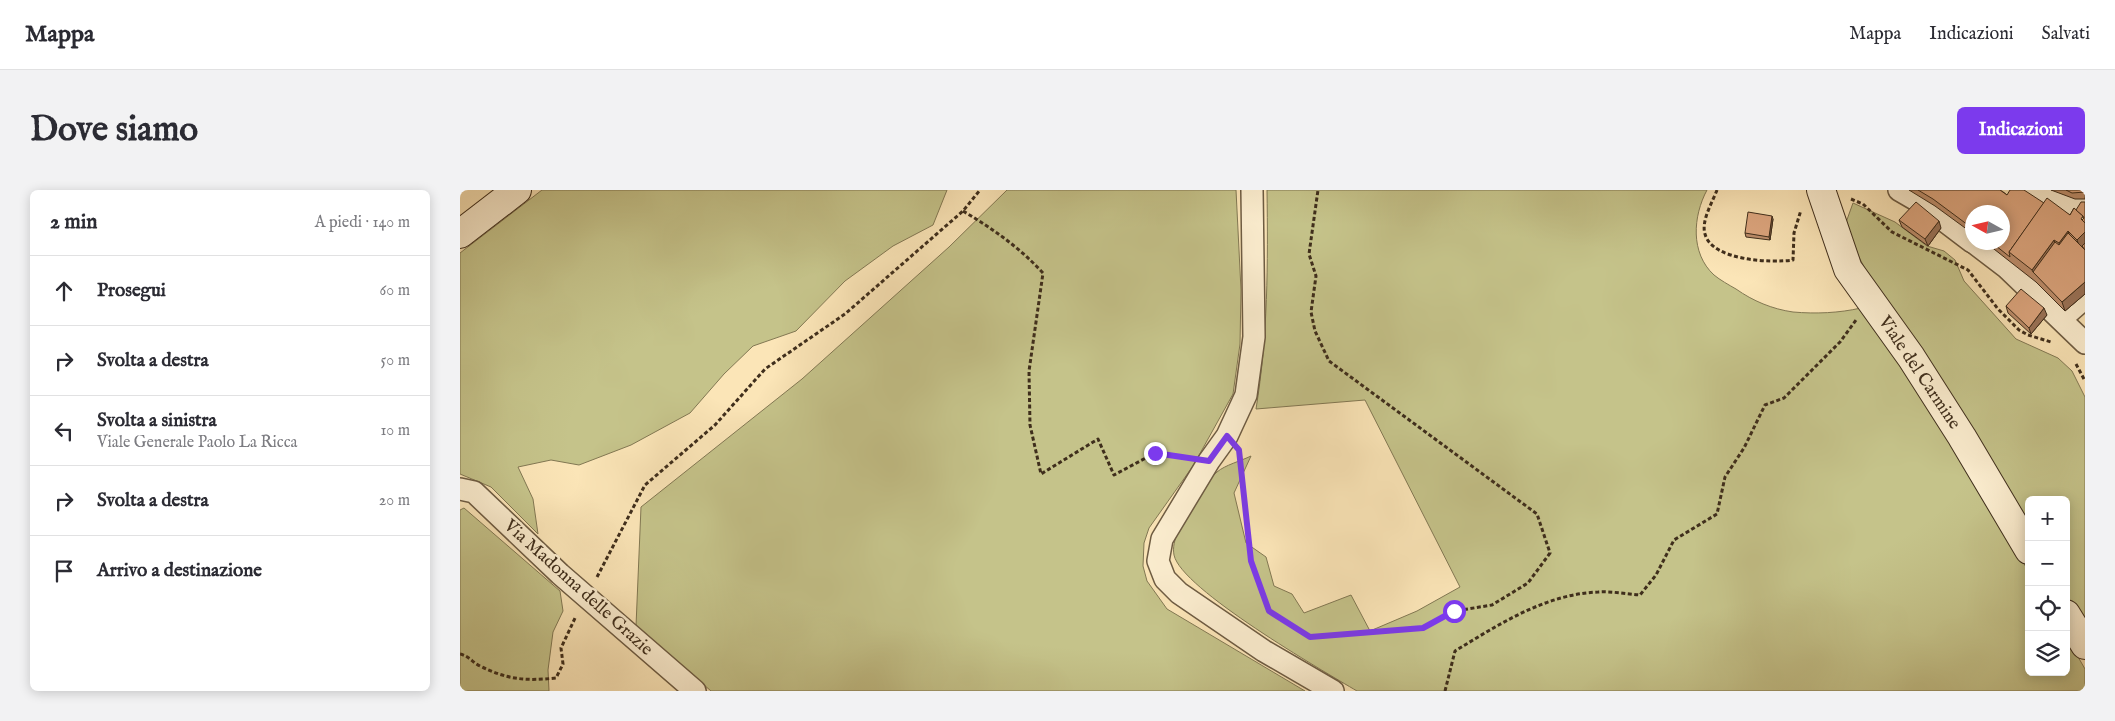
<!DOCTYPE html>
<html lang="it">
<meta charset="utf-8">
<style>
:root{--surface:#fff;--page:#f2f2f3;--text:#2b2b33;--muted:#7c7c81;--line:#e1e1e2;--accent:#7c3aed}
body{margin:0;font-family:"IM FELL English",serif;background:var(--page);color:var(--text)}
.controls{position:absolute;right:15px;bottom:15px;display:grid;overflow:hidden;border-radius:8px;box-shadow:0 2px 12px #0003}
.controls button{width:45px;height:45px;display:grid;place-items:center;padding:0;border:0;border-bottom:1px solid var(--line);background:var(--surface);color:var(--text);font:25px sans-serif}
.compass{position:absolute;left:1505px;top:15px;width:45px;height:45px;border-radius:50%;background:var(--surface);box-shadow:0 2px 12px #0003;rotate:278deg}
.stop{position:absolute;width:15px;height:15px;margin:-11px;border:4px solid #7c3aed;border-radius:50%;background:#fff}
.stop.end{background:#7c3aed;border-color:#fff;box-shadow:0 1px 5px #0008}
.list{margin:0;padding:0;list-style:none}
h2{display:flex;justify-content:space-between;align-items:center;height:65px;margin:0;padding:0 20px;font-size:21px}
h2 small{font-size:16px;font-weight:400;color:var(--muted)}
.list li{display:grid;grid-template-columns:32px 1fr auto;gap:15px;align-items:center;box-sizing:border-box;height:70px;padding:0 20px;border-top:1px solid var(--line)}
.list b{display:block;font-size:19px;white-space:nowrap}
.list p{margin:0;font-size:16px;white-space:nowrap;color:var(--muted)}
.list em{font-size:16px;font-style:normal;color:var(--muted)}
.icon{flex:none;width:28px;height:28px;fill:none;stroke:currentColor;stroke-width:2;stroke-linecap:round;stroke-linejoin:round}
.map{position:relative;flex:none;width:1625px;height:501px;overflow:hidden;border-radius:8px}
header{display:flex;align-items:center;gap:30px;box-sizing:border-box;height:70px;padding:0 25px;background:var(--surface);border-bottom:1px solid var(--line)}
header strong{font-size:24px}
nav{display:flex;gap:28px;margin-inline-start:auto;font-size:18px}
.intro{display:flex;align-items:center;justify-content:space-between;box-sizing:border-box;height:120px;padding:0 30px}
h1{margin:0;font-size:35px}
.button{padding:12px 22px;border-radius:8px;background:var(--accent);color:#fff;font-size:18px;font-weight:700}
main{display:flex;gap:30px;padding:0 30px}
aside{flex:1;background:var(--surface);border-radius:8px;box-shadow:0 2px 12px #0003}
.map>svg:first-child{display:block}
.green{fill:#c5c38a;stroke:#827853}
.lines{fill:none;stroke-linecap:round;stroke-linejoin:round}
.street-casing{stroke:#6e5c43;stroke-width:24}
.secondary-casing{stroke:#3f2e1c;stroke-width:30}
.path{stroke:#3f2e1c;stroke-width:3;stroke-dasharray:4 2.5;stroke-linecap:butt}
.street{stroke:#fceed0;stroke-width:21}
.secondary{stroke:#fceed0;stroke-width:28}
.wall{fill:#be8f6d;stroke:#3f2e1c}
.shaded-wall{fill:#9b7459;stroke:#3f2e1c}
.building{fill:#dda67f;stroke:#3f2e1c}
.route{stroke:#7c3aed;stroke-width:6}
.labels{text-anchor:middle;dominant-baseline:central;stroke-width:5;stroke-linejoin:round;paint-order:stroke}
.street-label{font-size:18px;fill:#3f2e1c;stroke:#fceed0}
</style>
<header>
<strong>Mappa</strong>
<nav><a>Mappa</a><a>Indicazioni</a><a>Salvati</a></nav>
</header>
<div class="intro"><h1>Dove siamo</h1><a class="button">Indicazioni</a></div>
<main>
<aside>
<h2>2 min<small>A piedi · 140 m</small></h2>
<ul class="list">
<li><svg class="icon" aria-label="ahead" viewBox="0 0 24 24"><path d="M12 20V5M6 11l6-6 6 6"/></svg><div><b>Prosegui</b></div><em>60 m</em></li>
<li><svg class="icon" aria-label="right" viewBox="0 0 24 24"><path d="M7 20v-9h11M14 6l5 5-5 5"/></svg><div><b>Svolta a destra</b></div><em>50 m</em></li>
<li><svg class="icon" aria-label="left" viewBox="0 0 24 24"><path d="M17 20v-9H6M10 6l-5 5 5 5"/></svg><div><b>Svolta a sinistra</b><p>Viale Generale Paolo La Ricca</p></div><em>10 m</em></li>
<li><svg class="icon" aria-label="right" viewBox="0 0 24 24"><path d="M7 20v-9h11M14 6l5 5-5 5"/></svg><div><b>Svolta a destra</b></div><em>20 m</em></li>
<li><svg class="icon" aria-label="arrive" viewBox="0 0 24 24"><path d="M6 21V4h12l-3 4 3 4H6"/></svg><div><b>Arrivo a destinazione</b></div></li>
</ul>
</aside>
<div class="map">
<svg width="1625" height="501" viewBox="0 0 1625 501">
<rect width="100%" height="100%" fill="#fbe5b7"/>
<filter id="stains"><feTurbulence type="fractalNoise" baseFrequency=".004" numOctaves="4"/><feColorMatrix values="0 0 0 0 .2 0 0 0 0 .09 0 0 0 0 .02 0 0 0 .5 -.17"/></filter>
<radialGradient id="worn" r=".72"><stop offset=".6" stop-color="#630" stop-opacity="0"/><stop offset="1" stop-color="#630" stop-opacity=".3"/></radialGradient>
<!-- green -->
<g class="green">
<path d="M82 0H487L473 35 433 56 385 91 336 141 293 156 264 184 230 223 171 255 119 275 91 270 58 277 73 309 78 344 31 297 0 284V63Z"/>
<path d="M547 0H776L781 100 780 154 773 204 733 276 689 338 684 353 683 376 687 391 707 419 845 501H251L176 436 181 317 342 189 489 57Z"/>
<path d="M807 0H1247C1233 26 1230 63 1254 85 1260 90 1269 95 1276 99 1293 111 1312 119 1333 122 1356 124 1379 123 1401 118L1440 171 1569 382V482H1606V446L1625 479V501H897C863 481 721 399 714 365 711 350 723 331 730 319 738 307 745 291 757 282 765 275 781 271 791 266L774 303 786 353 806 367 814 396 832 404 844 423 891 405 910 441 957 421 1000 397 905 210 796 219C808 146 808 73 807 0Z"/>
<path d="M1393 13 1435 32 1467 56 1484 61 1495 70 1504 91 1556 149 1598 168 1612 181 1625 207V438L1606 406V310H1569V343L1418 104 1384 38Z"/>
<path d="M4 318 100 401 103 421 93 442 88 480 89 501H0V320Z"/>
</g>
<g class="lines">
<defs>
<g id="street">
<path d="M792 0 794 147 786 205 767 246 749 271 702 349 698 371 705 389 719 403 804 461 873 501"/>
<path d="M1439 0 1458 11 1512 52"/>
<path d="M1575 0 1610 16H1625"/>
<path d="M1513 52 1547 78 1625 153"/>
<path d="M1601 129 1625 108"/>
<path d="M0 299 14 302 100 384 235 501"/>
</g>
<g id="secondary">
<path d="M1361 0 1388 79 1451 167 1502 247 1569 360"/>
<path d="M0 44 57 0"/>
<path d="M1606 424 1625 455"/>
</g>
</defs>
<!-- street casing -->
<use href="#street" class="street-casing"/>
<!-- secondary casing -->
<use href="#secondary" class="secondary-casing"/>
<!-- path -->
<g class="path">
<path d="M1257 0C1252 13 1241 31 1245 44 1252 71 1312 73 1333 70L1334 43 1341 20"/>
<path d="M1391 9 1403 14 1432 42 1508 80 1538 119 1559 140 1568 145 1591 152"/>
<path d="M503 21C533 39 559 57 583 83L569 181 570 235 581 284 638 249 654 285 695 263 727 268"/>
<path d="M1616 174 1625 191"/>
<path d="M780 268 791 371 809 421 850 447 963 438 995 421 1032 415 1068 393 1090 363 1077 324 869 171 855 141 851 122 856 86 849 64 858 0"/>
<path d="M137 387 185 295 255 235 305 179 385 124 503 21 520 0"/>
<path d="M0 464C9 466 12 472 20 476 48 490 66 491 96 488L103 474 101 458 116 426"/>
<path d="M985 501 995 461C1038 435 1085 404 1138 402 1151 401 1166 404 1180 405L1196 385 1214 350 1257 324 1265 287 1284 258 1305 215 1324 208 1380 152 1396 130"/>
</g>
<!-- street -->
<use href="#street" class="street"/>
<!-- secondary -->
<use href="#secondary" class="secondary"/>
</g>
<!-- wall -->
<g class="wall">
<path d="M1449 0H1511L1542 1 1547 5 1584 13 1610 25 1614 18 1625 104 1605 121 1576 92 1525 52H1542L1512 22V43L1475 16Z"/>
<path d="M1591 0H1625V9H1615Z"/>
<path d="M1313 29 1310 50 1286 47 1285 43Z"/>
<path d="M1439 30 1481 38 1468 56 1442 37Z"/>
<path d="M1546 116 1587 125 1571 144 1548 123Z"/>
</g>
<!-- shaded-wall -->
<g class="shaded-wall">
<path d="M1312 26 1313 29 1310 50 1309 47Z"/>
<path d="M1479 31 1481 38 1468 56 1465 49Z"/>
<path d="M1608 41 1612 52 1603 64 1599 53Z"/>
<path d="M1625 42V58H1620L1617 50Z"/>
<path d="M1594 50 1598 61 1573 82 1572 80Z"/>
<path d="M1625 92V104L1605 121 1602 112Z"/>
<path d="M1584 118 1587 125 1571 144 1569 138Z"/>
</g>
<!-- building -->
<g class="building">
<path d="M1458 0H1540L1547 5 1550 0H1564L1584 13 1549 62 1550 67 1531 52H1542V22H1512V38L1473 9Z"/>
<path d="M1606 0H1625V2L1612 3Z"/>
<path d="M1587 8 1610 25 1614 18 1623 26 1621 29 1625 33V42L1617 50 1608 41 1599 53 1594 50 1572 80 1549 62Z"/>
<path d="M1456 12 1479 31 1465 49 1439 30Z"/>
<path d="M1621 12H1625V33L1622 30 1624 28 1623 26 1616 20Z"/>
<path d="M1288 22 1312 26 1309 47 1285 43Z"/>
<path d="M1608 43 1625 60V92L1602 112 1573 82 1595 52 1599 55Z"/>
<path d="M1625 53V60L1622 56Z"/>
<path d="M1561 99 1584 118 1569 138 1546 116Z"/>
</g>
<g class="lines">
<!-- route -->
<path class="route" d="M695 263 749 271 767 246 779 260 791 371 809 421 850 447 963 438 994 421"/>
</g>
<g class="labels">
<!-- street labels -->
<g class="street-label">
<text transform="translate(1459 183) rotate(56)">Viale del Carmine</text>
<text transform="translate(118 398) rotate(42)">Via Madonna delle Grazie</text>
</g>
</g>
<rect width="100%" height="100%" filter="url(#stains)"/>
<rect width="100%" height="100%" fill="url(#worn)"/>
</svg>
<div class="controls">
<button>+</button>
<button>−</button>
<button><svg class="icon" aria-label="locate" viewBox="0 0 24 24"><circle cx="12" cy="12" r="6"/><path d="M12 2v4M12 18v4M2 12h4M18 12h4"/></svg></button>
<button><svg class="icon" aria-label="layers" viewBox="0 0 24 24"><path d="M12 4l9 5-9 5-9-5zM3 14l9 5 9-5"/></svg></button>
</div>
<svg class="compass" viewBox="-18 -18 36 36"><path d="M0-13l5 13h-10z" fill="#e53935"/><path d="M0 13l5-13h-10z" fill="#7c7c81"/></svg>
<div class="stop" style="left:994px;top:421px"></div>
<div class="stop end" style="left:695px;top:263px"></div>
</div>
</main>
